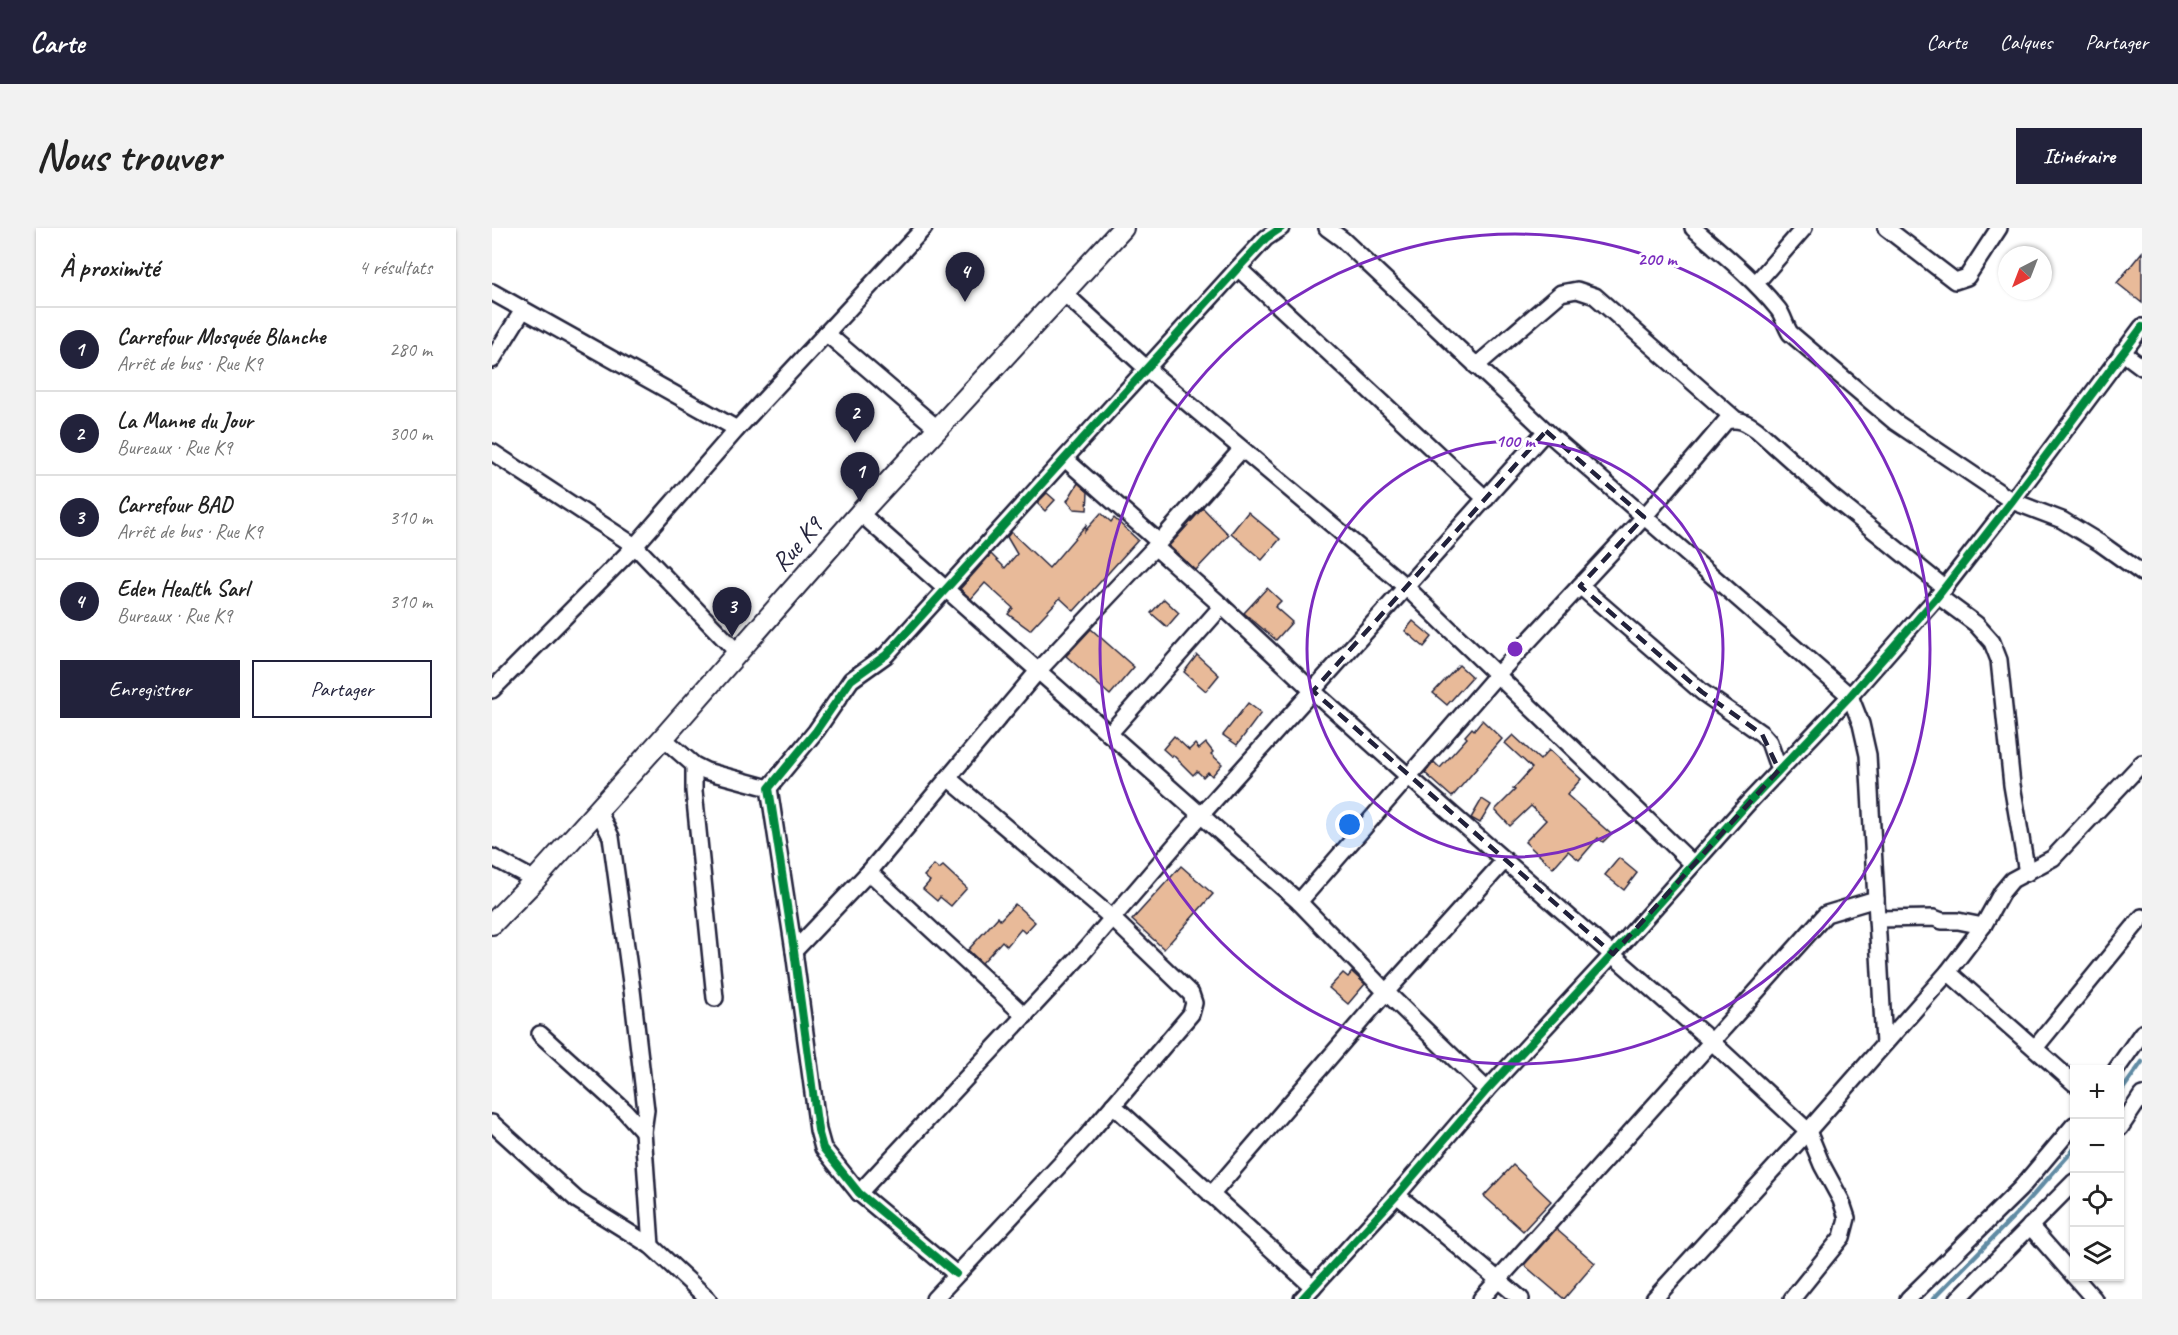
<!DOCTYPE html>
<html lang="fr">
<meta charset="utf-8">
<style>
:root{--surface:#fff;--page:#f2f2f2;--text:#222;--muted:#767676;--line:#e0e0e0;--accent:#22223b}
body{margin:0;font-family:Caveat,sans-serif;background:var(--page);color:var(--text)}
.controls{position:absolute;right:18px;bottom:18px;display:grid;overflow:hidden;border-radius:0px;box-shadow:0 2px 4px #0004}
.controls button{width:54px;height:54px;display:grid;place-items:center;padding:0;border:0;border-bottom:2px solid var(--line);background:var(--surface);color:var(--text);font:30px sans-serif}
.compass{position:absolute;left:1506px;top:18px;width:54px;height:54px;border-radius:50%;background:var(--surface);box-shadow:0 2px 4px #0004;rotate:222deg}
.you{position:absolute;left:858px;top:597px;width:21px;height:21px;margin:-15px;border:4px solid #fff;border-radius:50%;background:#1a73e8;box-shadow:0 0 0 9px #1a73e833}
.badge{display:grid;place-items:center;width:39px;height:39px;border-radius:50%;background:var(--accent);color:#fff;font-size:20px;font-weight:700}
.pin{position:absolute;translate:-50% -50px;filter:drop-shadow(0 2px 3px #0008)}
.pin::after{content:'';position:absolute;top:32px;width:21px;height:18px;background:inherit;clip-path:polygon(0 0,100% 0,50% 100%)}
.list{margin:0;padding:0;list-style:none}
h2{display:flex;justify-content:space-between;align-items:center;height:78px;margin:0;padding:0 24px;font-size:26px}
h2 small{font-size:20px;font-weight:400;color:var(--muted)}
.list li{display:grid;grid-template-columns:39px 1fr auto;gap:18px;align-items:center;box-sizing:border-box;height:84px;padding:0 24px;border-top:2px solid var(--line)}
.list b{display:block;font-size:22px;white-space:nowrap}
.list p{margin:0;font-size:20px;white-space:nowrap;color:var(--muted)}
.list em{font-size:20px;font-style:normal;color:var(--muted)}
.actions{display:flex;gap:12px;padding:18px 24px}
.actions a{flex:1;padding:14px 0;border:2px solid var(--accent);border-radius:0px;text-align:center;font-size:21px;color:var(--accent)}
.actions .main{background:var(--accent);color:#fff}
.icon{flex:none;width:33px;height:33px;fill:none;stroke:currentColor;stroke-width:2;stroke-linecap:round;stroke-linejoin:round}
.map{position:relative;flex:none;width:1650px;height:1071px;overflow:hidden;border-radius:0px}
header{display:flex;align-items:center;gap:36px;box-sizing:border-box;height:84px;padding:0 30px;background:var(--accent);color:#fff}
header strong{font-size:28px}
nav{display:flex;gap:33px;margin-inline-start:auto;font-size:21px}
.intro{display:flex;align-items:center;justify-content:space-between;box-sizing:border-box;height:144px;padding:0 36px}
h1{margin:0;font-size:42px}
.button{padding:15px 27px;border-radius:0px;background:var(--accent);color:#fff;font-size:21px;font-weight:700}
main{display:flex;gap:36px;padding:0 36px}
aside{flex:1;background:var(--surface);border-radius:0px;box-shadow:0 2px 4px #0004}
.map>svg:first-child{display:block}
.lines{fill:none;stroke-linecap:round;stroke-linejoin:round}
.stream{stroke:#608ba4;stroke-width:4.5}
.building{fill:#e8ba99;stroke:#22223b;stroke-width:1.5}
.minor-casing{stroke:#22223b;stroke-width:20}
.tertiary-casing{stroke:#22223b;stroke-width:24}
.minor{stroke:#fff;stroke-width:15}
.tertiary{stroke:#fff;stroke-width:20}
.cycleway-casing{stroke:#fff;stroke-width:11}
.cycleway{stroke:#00873e;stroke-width:8}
.marked{fill:none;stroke:#22223b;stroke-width:4.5;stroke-dasharray:12 8;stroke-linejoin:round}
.ring{fill:none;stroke:#7b2cbf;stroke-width:3}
.labels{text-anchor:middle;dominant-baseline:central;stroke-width:6;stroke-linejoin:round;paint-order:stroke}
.street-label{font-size:26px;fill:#22223b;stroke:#fff}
.centre{fill:#7b2cbf;stroke:#fff;stroke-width:3}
.ring-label{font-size:18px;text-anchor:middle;font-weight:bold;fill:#7b2cbf;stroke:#fff;stroke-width:6;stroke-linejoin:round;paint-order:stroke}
</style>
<header>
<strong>Carte</strong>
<nav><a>Carte</a><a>Calques</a><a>Partager</a></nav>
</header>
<div class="intro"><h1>Nous trouver</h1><a class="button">Itinéraire</a></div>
<main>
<aside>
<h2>À proximité<small>4 résultats</small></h2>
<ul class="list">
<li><span class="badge">1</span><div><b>Carrefour Mosquée Blanche</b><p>Arrêt de bus · Rue K9</p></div><em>280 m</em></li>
<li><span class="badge">2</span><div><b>La Manne du Jour</b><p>Bureaux · Rue K9</p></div><em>300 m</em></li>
<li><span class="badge">3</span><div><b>Carrefour BAD</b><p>Arrêt de bus · Rue K9</p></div><em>310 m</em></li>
<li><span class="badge">4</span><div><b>Eden Health Sarl</b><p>Bureaux · Rue K9</p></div><em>310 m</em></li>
</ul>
<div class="actions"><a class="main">Enregistrer</a><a>Partager</a></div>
</aside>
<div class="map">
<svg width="1650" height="1071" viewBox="0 0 1650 1071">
<rect width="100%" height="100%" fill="#fff"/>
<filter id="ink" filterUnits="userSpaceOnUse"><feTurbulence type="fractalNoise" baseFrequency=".0167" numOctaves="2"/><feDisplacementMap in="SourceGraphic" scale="12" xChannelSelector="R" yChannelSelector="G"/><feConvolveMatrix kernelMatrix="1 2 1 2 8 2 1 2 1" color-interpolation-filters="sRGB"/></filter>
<g filter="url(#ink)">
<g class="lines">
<!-- stream -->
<g class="stream">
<path d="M1628 865 1650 834"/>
<path d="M1441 1071 1529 981 1582 921"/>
</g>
</g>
<!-- building -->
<g class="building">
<path d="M1650 24V75L1625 55Z"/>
<path d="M586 255 596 264 595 282 582 281 575 273Z"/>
<path d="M555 265 563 272 553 283 545 275Z"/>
<path d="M711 280 737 307 704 342 677 318Z"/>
<path d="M756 284 788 311 770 332 739 305Z"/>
<path d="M609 285 619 294 622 290 646 312 582 383 568 370 538 402 516 386 521 380 493 355 479 371 468 361 499 326 513 340 525 326 515 309 519 304 557 340 594 297 593 303Z"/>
<path d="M775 360 789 373 783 379 800 394 784 412 752 385Z"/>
<path d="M672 371 687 385 675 399 659 385Z"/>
<path d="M921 393 940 409 932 419 913 403Z"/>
<path d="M599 401 642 439 618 467 574 428Z"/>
<path d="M705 427 727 447 714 463 692 444Z"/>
<path d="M967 437 980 449 955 477 941 465Z"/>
<path d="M756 475 769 485 745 517 731 507Z"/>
<path d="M990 492 1010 511 960 569 933 545 942 534 948 540 975 510 973 508 980 500 982 502Z"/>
<path d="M1021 507 1048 532 1057 522 1089 551 1075 567 1119 606 1111 614 1106 610 1087 632 1076 623 1061 640 1033 614 1054 592 1039 578 1018 598 1003 582 1023 562 1021 561 1040 540 1013 515Z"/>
<path d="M682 508 697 522 703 516 707 521 714 515 721 524 719 526 730 536 720 548 716 544 711 549 705 543 701 547 681 527 680 529 671 521Z"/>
<path d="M990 571 999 577 988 595 979 590Z"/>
<path d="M1127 630 1145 645 1132 662 1113 647Z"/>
<path d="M442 637 447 641 451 638 475 660 459 678 448 669 445 673 431 661 438 653 432 648Z"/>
<path d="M689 638 721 666 672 721 640 692Z"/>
<path d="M523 676 543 694 533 705 529 701 515 718 510 713 490 735 476 722 506 689 508 692Z"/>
<path d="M860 744 873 756 856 776 837 760 851 745 856 749Z"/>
<path d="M1021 937 1059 973 1031 1003 992 968Z"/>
<path d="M1064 1001 1103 1035 1072 1071 1032 1037Z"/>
</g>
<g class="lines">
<defs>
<g id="minor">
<path d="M835 0 850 11 1054 203 1358 468 1369 496 1376 527 1392 816"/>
<path d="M1201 0C1231 26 1261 50 1286 81 1291 87 1293 97 1298 105L1403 194 1520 273 1570 292 1608 315 1650 345"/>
<path d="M1394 0 1463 53 1475 49 1507 0"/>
<path d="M746 40 994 271"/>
<path d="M1264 55 1312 0"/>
<path d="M0 64 245 201"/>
<path d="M572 65 654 140 914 359 1201 636"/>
<path d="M334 105 446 201"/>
<path d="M1630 124 1650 139"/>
<path d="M0 132 31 82"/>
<path d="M984 138 1069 65 1085 62 1103 68 1243 191"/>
<path d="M0 224 143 318 246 425"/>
<path d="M573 231 667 314"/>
<path d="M368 285 807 674 894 764 995 862"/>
<path d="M663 319 730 378 821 463 916 548 1219 813 1316 903 1330 937 1349 972 1355 990 1350 1009 1300 1071"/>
<path d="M1088 358 1210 464 1270 506 1277 514 1287 542"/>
<path d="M1446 368 1484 396 1500 414 1507 432 1520 557 1535 645"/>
<path d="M0 462 143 318 245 201 432 0"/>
<path d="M617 506 730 378"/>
<path d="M171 510 202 537 214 543 277 560"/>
<path d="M202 537V563L223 770"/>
<path d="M106 582 119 609 140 762 154 882 151 903 159 1018"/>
<path d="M0 629 43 652"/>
<path d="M377 644 533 788"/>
<path d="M807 674 1004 448 1152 289 1234 193C1247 190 1254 194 1265 202L1339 268 1453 360"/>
<path d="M1385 691 1442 690 1450 693H1466L1491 698"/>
<path d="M302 723 377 644 546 443 663 319 750 221"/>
<path d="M1456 744 1582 855"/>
<path d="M48 806 133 883 151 903"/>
<path d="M1543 820 1650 689"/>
<path d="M1624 842 1650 805"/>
<path d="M621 877 821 1059"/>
<path d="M0 895 85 972 159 1018 216 1071"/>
<path d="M1628 900 1650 867"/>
<path d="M367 965 587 729 709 587 1054 203"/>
<path d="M719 967 894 764 1013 632"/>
<path d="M905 967 1029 1071"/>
<path d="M1538 998 1602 1071"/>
<path d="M464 1046 367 965 331 920 326 902 302 723 277 560 324 503 359 452 394 427 746 40 774 10 789 0"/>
<path d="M442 1071 594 909 699 786 702 775 699 766 620 690 456 550"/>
<path d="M810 1071 905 967 995 862 1121 726 1256 575 1358 468 1446 368 1520 273 1650 99"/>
<path d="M989 1071 1334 686 1384 671"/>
<path d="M1162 1071 1316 903 1456 744 1491 698 1510 664 1520 652 1561 630 1650 535"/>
<path d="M1416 1071 1528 961 1582 897"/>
<path d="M1466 1071 1582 954"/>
</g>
<path id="tertiary" d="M0 696 43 652 171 510 368 285 631 0"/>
</defs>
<!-- minor casing -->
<use href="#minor" class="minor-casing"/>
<!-- tertiary casing -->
<use href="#tertiary" class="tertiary-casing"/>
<!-- minor -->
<use href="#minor" class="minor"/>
<!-- tertiary -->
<use href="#tertiary" class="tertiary"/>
<defs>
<g id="cycleway">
<path d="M464 1046 367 965 331 920 326 902 302 723 277 560 324 503 359 452 394 427 746 40 774 10 789 0"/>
<path d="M810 1071 905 967 995 862 1121 726 1256 575 1358 468 1446 368 1520 273 1650 99"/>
</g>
</defs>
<!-- cycleway casing -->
<use href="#cycleway" class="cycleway-casing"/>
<!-- cycleway -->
<use href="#cycleway" class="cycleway"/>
</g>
</g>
<!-- marked area -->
<path class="marked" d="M1054 203 1152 289 1088 358 1210 464 1270 506 1287 542 1121 726 821 463Z"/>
<!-- distance rings -->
<g class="ring">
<circle cx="1023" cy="421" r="208"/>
<circle cx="1023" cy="421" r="415"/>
</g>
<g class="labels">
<!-- street labels -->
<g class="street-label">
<text transform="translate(305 316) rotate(-49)">Rue K9</text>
</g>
</g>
<circle cx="1023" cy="421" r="9" class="centre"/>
<g class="ring-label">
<text x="1165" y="37">200 m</text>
<text x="1023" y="219">100 m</text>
</g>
</svg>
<div class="controls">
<button>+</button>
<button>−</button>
<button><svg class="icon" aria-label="locate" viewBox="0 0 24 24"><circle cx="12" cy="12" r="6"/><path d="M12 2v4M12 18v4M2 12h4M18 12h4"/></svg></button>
<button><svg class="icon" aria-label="layers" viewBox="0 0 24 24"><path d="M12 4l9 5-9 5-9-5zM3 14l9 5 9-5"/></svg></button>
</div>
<svg class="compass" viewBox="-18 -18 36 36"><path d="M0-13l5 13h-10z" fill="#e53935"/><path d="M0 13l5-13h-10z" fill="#767676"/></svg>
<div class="you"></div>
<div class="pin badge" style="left:368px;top:274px">1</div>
<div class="pin badge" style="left:363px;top:215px">2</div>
<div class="pin badge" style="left:240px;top:409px">3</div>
<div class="pin badge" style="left:473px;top:74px">4</div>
</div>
</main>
